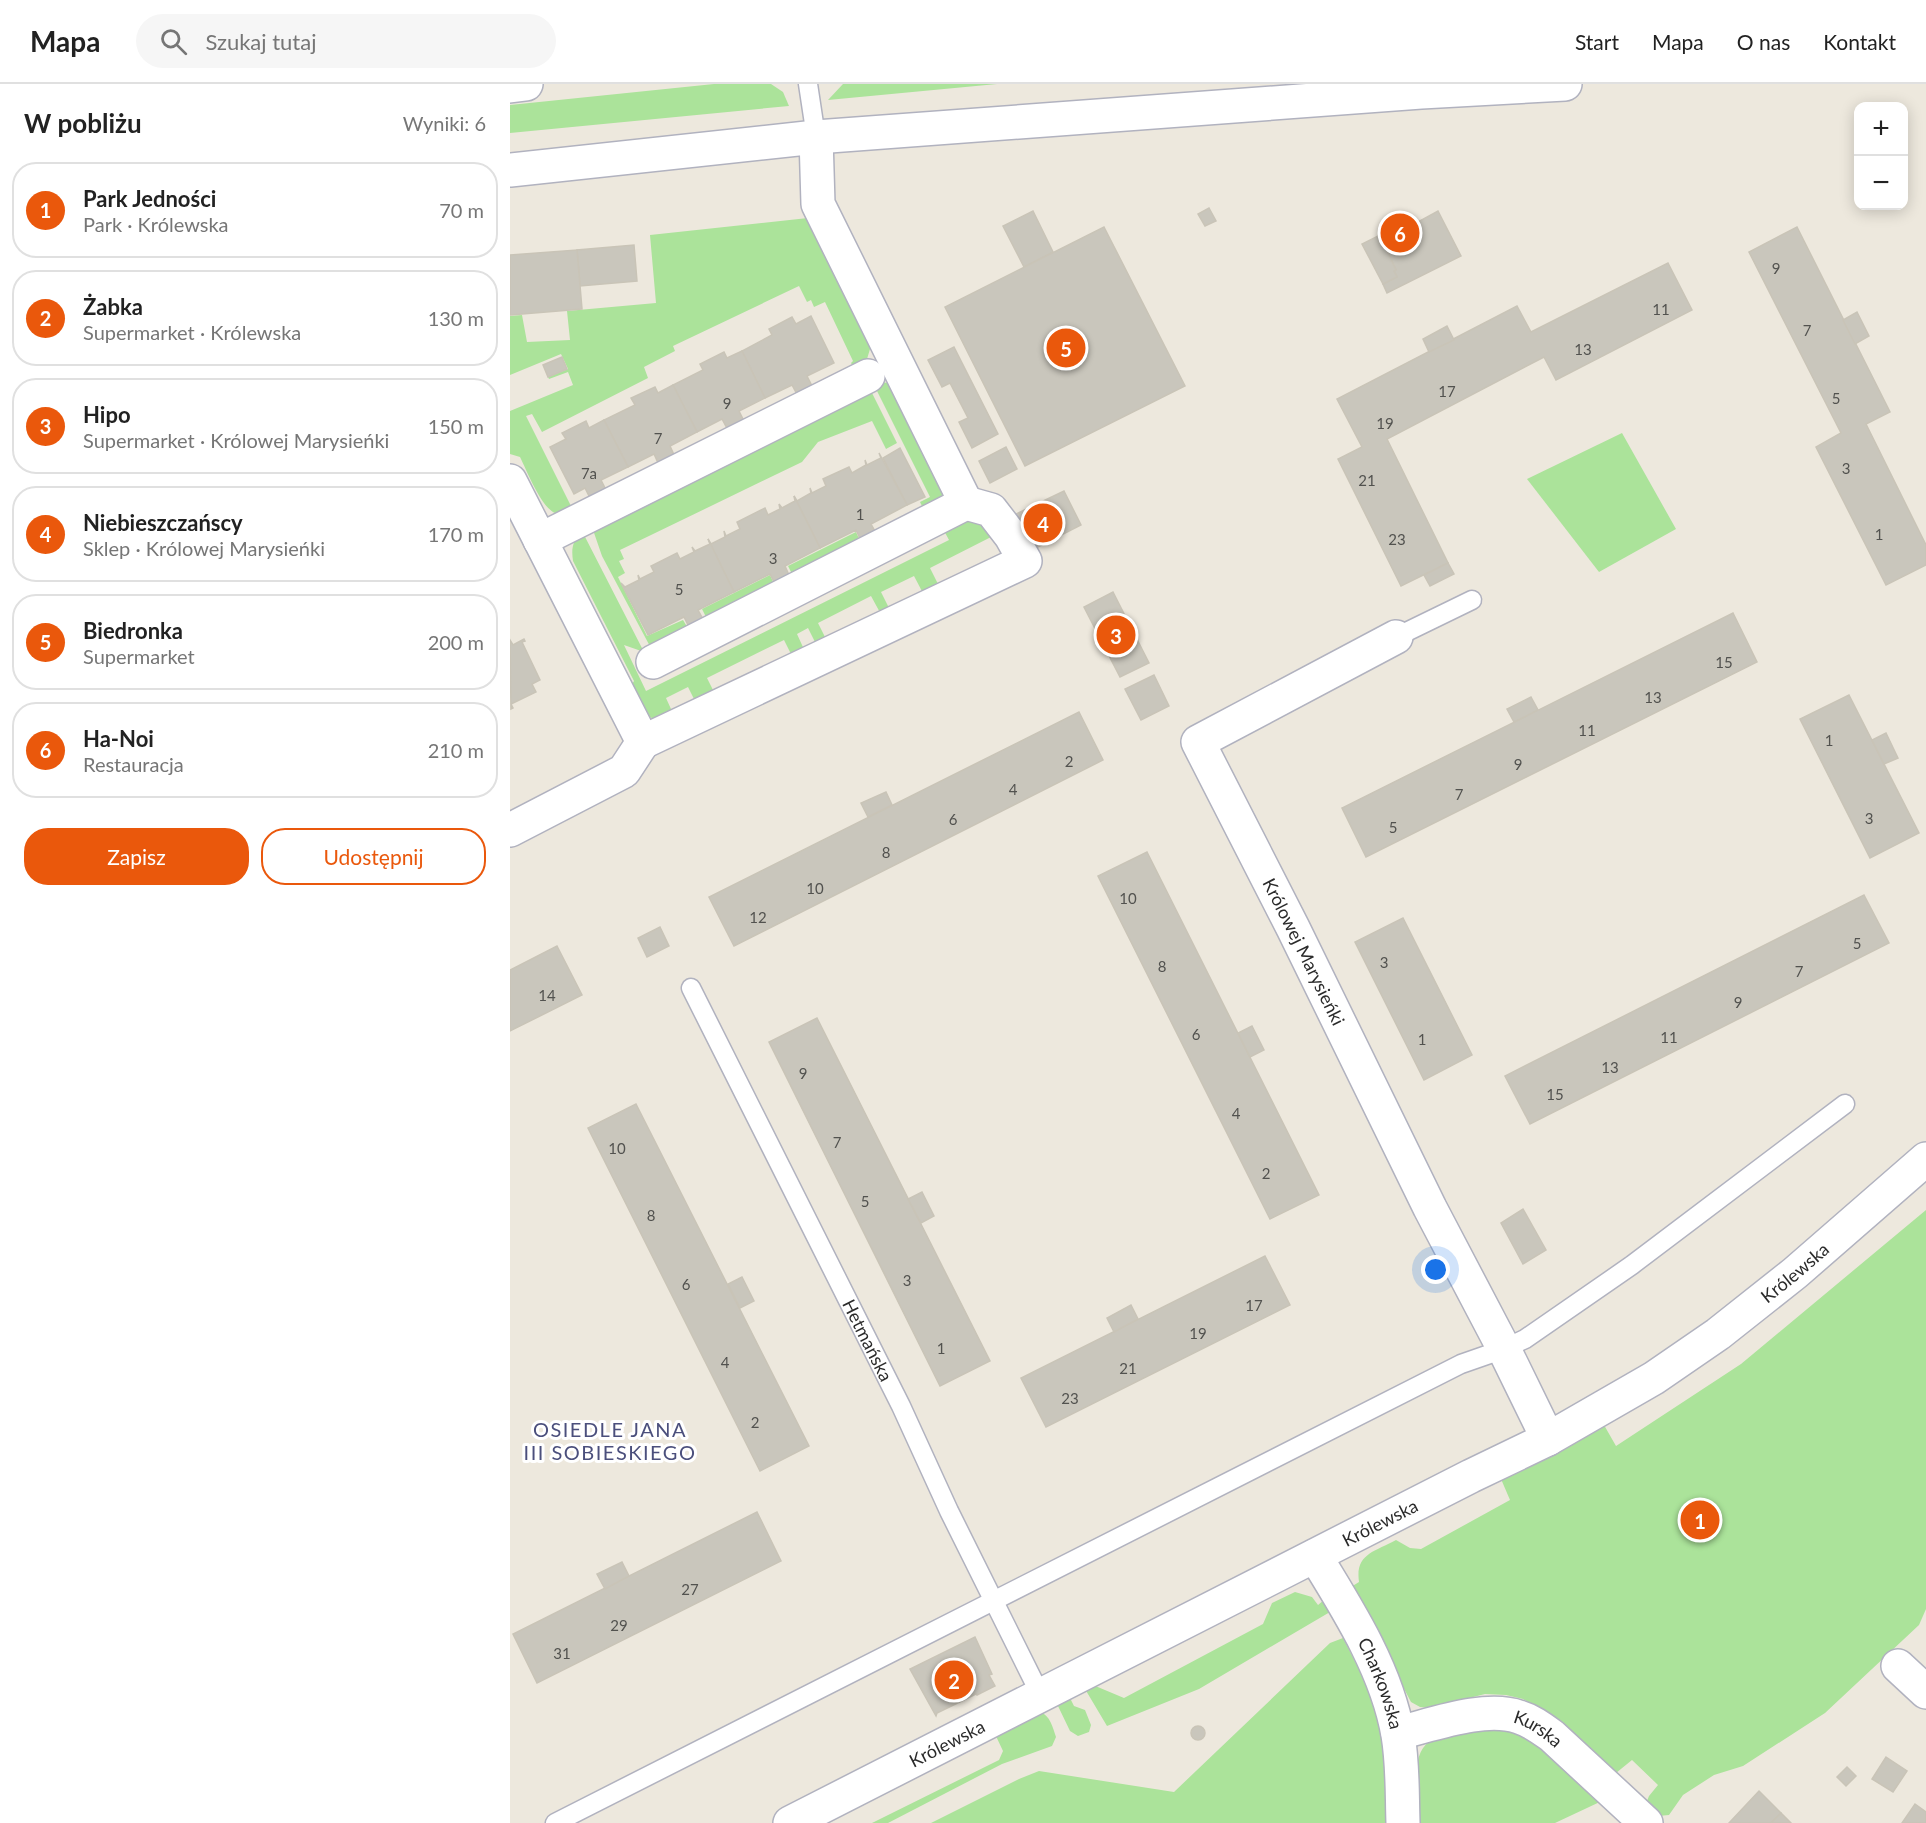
<!DOCTYPE html>
<html lang="pl">
<meta charset="utf-8">
<style>
:root{--surface:#fff;--page:#f6f6f6;--text:#222;--muted:#767676;--line:#e0e0e0;--accent:#ea580c}
body{margin:0;font-family:Lato,sans-serif;background:var(--page);color:var(--text)}
.controls{position:absolute;right:18px;top:18px;display:grid;overflow:hidden;border-radius:12px;box-shadow:0 3px 15px #0003}
.controls button{width:54px;height:54px;display:grid;place-items:center;padding:0;border:0;border-bottom:2px solid var(--line);background:var(--surface);color:var(--text);font:30px sans-serif}
.you{position:absolute;left:926px;top:1186px;width:21px;height:21px;margin:-15px;border:4px solid #fff;border-radius:50%;background:#1a73e8;box-shadow:0 0 0 9px #1a73e833}
.badge{display:grid;place-items:center;width:39px;height:39px;border-radius:50%;background:var(--accent);color:#fff;font-size:20px;font-weight:700}
.pin{position:absolute;translate:-50% -50%;border:3px solid #fff;box-shadow:0 2px 6px #0006}
.list{margin:0;padding:0;list-style:none}
h2{display:flex;justify-content:space-between;align-items:center;height:78px;margin:0;padding:0 24px;font-size:26px}
h2 small{font-size:20px;font-weight:400;color:var(--muted)}
.list li{display:grid;grid-template-columns:39px 1fr auto;gap:18px;align-items:center;box-sizing:border-box;height:96px;margin:0 12px 12px;padding:0 12px;border:2px solid var(--line);border-radius:24px}
.list b{display:block;font-size:22px;white-space:nowrap}
.list p{margin:0;font-size:20px;white-space:nowrap;color:var(--muted)}
.list em{font-size:20px;font-style:normal;color:var(--muted)}
.actions{display:flex;gap:12px;padding:18px 24px}
.actions a{flex:1;padding:14px 0;border:2px solid var(--accent);border-radius:24px;text-align:center;font-size:21px;color:var(--accent)}
.actions .main{background:var(--accent);color:#fff}
.icon{flex:none;width:33px;height:33px;fill:none;stroke:currentColor;stroke-width:2;stroke-linecap:round;stroke-linejoin:round}
.map{position:relative;flex:none;width:1416px;height:1739px;overflow:hidden}
header{display:flex;align-items:center;gap:36px;box-sizing:border-box;height:84px;padding:0 30px;background:var(--surface);border-bottom:2px solid var(--line)}
header strong{font-size:28px}
nav{display:flex;gap:33px;margin-inline-start:auto;font-size:21px}
.search{width:420px;height:54px;background:var(--page);display:flex;align-items:center;gap:15px;box-sizing:border-box;padding:0 21px;border-radius:33px;color:var(--muted);font-size:22px}
main{display:flex}
aside{flex:1;background:var(--surface)}
.map>svg:first-child{display:block}
.green{fill:#abe39a}
.building{fill:#c9c6bc;stroke:#c9c4b7;stroke-width:1.5}
.lines{fill:none;stroke-linecap:round;stroke-linejoin:round}
.service-casing{stroke:#b1b2bf;stroke-width:21}
.minor-casing{stroke:#b1b2bf;stroke-width:36}
.service{stroke:#fff;stroke-width:18}
.minor{stroke:#fff;stroke-width:33}
.labels{text-anchor:middle;dominant-baseline:central;stroke-width:6;stroke-linejoin:round;paint-order:stroke}
.number-label{font-size:15px;fill:#52524f}
.street-label{font-size:18px;fill:#2b2b2b;stroke:#fff}
.neighbourhood-label{font-size:20px;letter-spacing:1.5px;fill:#4b4f7c;stroke:#fff}
</style>
<header>
<strong>Mapa</strong>
<div class="search"><svg class="icon" aria-label="search" viewBox="0 0 24 24"><circle cx="10" cy="10" r="6"/><path d="M15 15l6 6"/></svg>Szukaj tutaj</div>
<nav><a>Start</a><a>Mapa</a><a>O nas</a><a>Kontakt</a></nav>
</header>
<main>
<aside>
<h2>W pobliżu<small>Wyniki: 6</small></h2>
<ul class="list">
<li><span class="badge">1</span><div><b>Park Jedności</b><p>Park · Królewska</p></div><em>70 m</em></li>
<li><span class="badge">2</span><div><b>Żabka</b><p>Supermarket · Królewska</p></div><em>130 m</em></li>
<li><span class="badge">3</span><div><b>Hipo</b><p>Supermarket · Królowej Marysieńki</p></div><em>150 m</em></li>
<li><span class="badge">4</span><div><b>Niebieszczańscy</b><p>Sklep · Królowej Marysieńki</p></div><em>170 m</em></li>
<li><span class="badge">5</span><div><b>Biedronka</b><p>Supermarket</p></div><em>200 m</em></li>
<li><span class="badge">6</span><div><b>Ha-Noi</b><p>Restauracja</p></div><em>210 m</em></li>
</ul>
<div class="actions"><a class="main">Zapisz</a><a>Udostępnij</a></div>
</aside>
<div class="map">
<svg width="1416" height="1739" viewBox="0 0 1416 1739">
<rect width="100%" height="100%" fill="#ede8dd"/>
<!-- green -->
<g class="green">
<path d="M204 0H261L273 8 279 22 0 49V21Z"/>
<path d="M333 0H487L318 16Z"/>
<path d="M298 134 348 226 343 229 363 255 357 275 345 286 341 279 343 277 315 218 304 223 301 216 297 218 289 202 163 262 165 267 134 283 138 294 32 348 22 330 16 332 64 428C58 429 51 431 45 429 31 423 17 387 10 373L0 370V327L63 301 58 288 39 295 38 293 58 285 51 270 0 291V232L12 231 17 258 60 256 57 227 146 219 140 151Z"/>
<path d="M368 298 379 299 440 412 416 430 410 418 420 413 364 301Z"/>
<path d="M359 303 387 359 376 365 362 337 308 358 292 378 110 466 114 475 109 477 115 489 108 493 137 552 173 536 179 546 143 568 92 472 82 443Z"/>
<path d="M1112 349 1166 445 1089 488 1017 395Z"/>
<path d="M458 428 485 451 420 484 431 506 415 513 404 492 371 508 382 530 373 534 361 512 308 539 319 561 309 566 298 544 287 550 297 572 285 578 274 556 197 594 208 616 189 625 178 603 156 614 166 636C131 637 137 631 121 602L124 597 63 477C61 463 63 457 72 447L134 568 114 561 136 607 439 456 432 443Z"/>
<path d="M346 448 351 459 283 492 278 482Z"/>
<path d="M260 491 265 502 197 535 192 525Z"/>
<path d="M1416 1126V1525L1409 1541 1315 1629 1233 1682 1204 1691 1173 1711 1159 1731 1148 1732 1137 1717 1139 1712 1148 1701 1122 1676 1106 1689 1045 1634 1013 1615 996 1611 975 1610 920 1624 910 1623 901 1618 841 1503 849 1498C845 1470 864 1468 886 1456L900 1464 911 1465 1000 1416 991 1395 1094 1341 1106 1362 1231 1280Z"/>
<path d="M785 1508 802 1513 808 1521 814 1516 820 1528 689 1605 597 1642 575 1605 583 1601 614 1614 753 1540 762 1519Z"/>
<path d="M833 1554C852 1591 874 1631 876 1674 878 1696 876 1718 876 1739H421L509 1695 529 1687 664 1708 820 1559Z"/>
<path d="M559 1612 564 1622 575 1626 581 1641 579 1648 568 1652 560 1647 548 1622 550 1617Z"/>
<path d="M530 1628C540 1631 543 1644 546 1653L542 1662 492 1680 378 1739H362L489 1676 493 1667 485 1650Z"/>
<path d="M974 1641 1014 1647 1094 1716 1045 1739H906C906 1718 900 1670 919 1658 933 1649 958 1646 974 1641Z"/>
</g>
<!-- building -->
<g class="building">
<path d="M699 124 706 137 695 142 688 130Z"/>
<path d="M523 127 543 168 514 183 493 142Z"/>
<path d="M928 127 951 172 877 209 873 200 887 193 884 187 886 186 877 167 912 150 906 139Z"/>
<path d="M904 134 912 150 877 167 886 186 884 187 887 193 873 200 852 160Z"/>
<path d="M594 143 675 302 515 382 435 223Z"/>
<path d="M1287 143 1380 328 1356 340 1416 461V481L1376 501 1306 363 1331 349 1239 168Z"/>
<path d="M124 161 127 197 70 202 67 166Z"/>
<path d="M67 166 72 225 0 231V171Z"/>
<path d="M1158 179 1182 226 1046 296 1034 273 877 355 938 479 891 502 828 375 852 363 827 315 1007 222 1021 248Z"/>
<path d="M1347 228 1359 252 1345 260 1333 236Z"/>
<path d="M301 232 324 279 297 292 303 304 288 312 282 301 255 314 232 267 262 251 259 245 282 233 286 240Z"/>
<path d="M937 242 944 256 919 268 913 255Z"/>
<path d="M444 263 488 350 462 364 449 338 458 334 440 299 432 303 418 276Z"/>
<path d="M232 267 255 314 229 327 235 339 218 346 212 335 187 348 163 301 193 286 190 280 214 268 217 274Z"/>
<path d="M52 273 57 285 38 293 33 281Z"/>
<path d="M163 301 187 348 160 362 165 373 149 381 144 370 118 383 94 336 125 321 121 314 145 303 148 309Z"/>
<path d="M94 336 118 383 91 396 97 408 81 416 75 404 64 410 40 363 56 355 52 349 76 337 79 344Z"/>
<path d="M496 363 507 385 480 399 469 377Z"/>
<path d="M390 364 415 413 397 421 373 374Z"/>
<path d="M369 369 397 421 361 440 367 451 352 459 346 446 310 464 284 412 287 417 301 409 300 404 302 409 316 402 313 395 339 383 342 389 356 381 355 376 357 381 371 374Z"/>
<path d="M554 407 571 441 524 465 506 430Z"/>
<path d="M284 412 310 464 275 482 279 491 266 502 260 490 224 508 198 455 201 460 215 453 214 447 216 452 230 445 227 438 255 424 258 431 270 425 269 420 272 424 285 417Z"/>
<path d="M198 455 224 508 188 526 194 537 180 545 174 533 138 551 111 499 115 503 129 496 128 491 130 495 144 488 141 482 167 469 170 475 184 468 182 463 185 467 200 460Z"/>
<path d="M938 479 944 490 920 502 914 491Z"/>
<path d="M603 508 639 579 610 593 574 523Z"/>
<path d="M1223 529 1247 578 856 773 832 724Z"/>
<path d="M14 555 15 557 12 558 30 596 22 600 26 608 1 620 3 624 1 625 0 556 3 561Z"/>
<path d="M644 591 659 622 631 636 615 605Z"/>
<path d="M1339 611 1409 749 1360 774 1290 635Z"/>
<path d="M1021 613 1028 626 1004 638 997 625Z"/>
<path d="M569 628 593 676 224 862 199 813Z"/>
<path d="M1376 649 1388 674 1374 680 1362 656Z"/>
<path d="M376 708 382 721 358 733 351 719Z"/>
<path d="M637 768 809 1111 760 1135 588 792Z"/>
<path d="M1354 811 1379 859 1020 1040 995 992Z"/>
<path d="M893 834 962 971 914 996 845 858Z"/>
<path d="M150 843 159 862 137 873 128 854Z"/>
<path d="M47 862 72 911 0 947V886Z"/>
<path d="M307 934 480 1277 430 1302 259 958Z"/>
<path d="M742 942 754 966 740 973 728 949Z"/>
<path d="M126 1020 299 1362 250 1387 78 1044Z"/>
<path d="M412 1108 424 1132 411 1139 398 1115Z"/>
<path d="M1013 1125 1036 1166 1013 1180 991 1139Z"/>
<path d="M755 1172 780 1221 536 1343 511 1294Z"/>
<path d="M232 1193 244 1217 230 1224 218 1200Z"/>
<path d="M621 1221 628 1235 604 1248 597 1234Z"/>
<path d="M247 1428 271 1477 27 1599 3 1550Z"/>
<path d="M112 1478 119 1492 95 1505 87 1490Z"/>
<path d="M465 1553 482 1590 479 1591 485 1602 467 1611 466 1610 427 1629 426 1632 400 1585Z"/>
<circle cx="688" cy="1649" r="7"/>
<path d="M1376 1673 1397 1687 1383 1708 1362 1695Z"/>
<path d="M1337 1683 1346 1692 1336 1702 1327 1693Z"/>
<path d="M1249 1707 1271 1729 1261 1739H1219Z"/>
<path d="M1405 1720 1416 1728V1739H1392Z"/>
<path d="M1271 1729 1281 1739H1261Z"/>
</g>
<g class="lines">
<defs>
<g id="service">
<path d="M298 0 306 53"/>
<path d="M886 553 962 516"/>
<path id="s1" d="M181 904 391 1322 439 1427 530 1610"/>
<path d="M45 1739 951 1280 994 1265 1015 1255 1122 1181 1335 1020"/>
</g>
<g id="minor">
<path d="M0 2 16 0"/>
<path d="M0 86 306 53 911 8 1055 0"/>
<path d="M0 397 133 658"/>
<path d="M30 456 358 292"/>
<path id="s2" d="M886 553 688 658 783 844 920 1124 994 1265 1038 1355"/>
<path d="M143 578 456 419 308 120 306 53"/>
<path d="M133 658 515 477 501 452 481 426 456 419"/>
<path d="M0 746 114 687 133 658"/>
<path id="s3" d="M805 1472C839 1527 877 1587 888 1651 893 1680 892 1710 893 1739"/>
<path d="M1388 1582 1416 1608"/>
<path id="s4" d="M888 1649C922 1641 975 1621 1009 1633 1022 1637 1031 1644 1042 1652L1136 1739"/>
<path id="s5" d="M280 1739 961 1392 1038 1355 1144 1294 1208 1250 1285 1189 1416 1075"/>
</g>
</defs>
<!-- service casing -->
<use href="#service" class="service-casing"/>
<!-- minor casing -->
<use href="#minor" class="minor-casing"/>
<!-- service -->
<use href="#service" class="service"/>
<!-- minor -->
<use href="#minor" class="minor"/>
</g>
<g class="labels">
<!-- number labels -->
<g class="number-label">
<text x="1266" y="184">9</text>
<text x="1151" y="225">11</text>
<text x="1297" y="246">7</text>
<text x="1073" y="265">13</text>
<text x="937" y="307">17</text>
<text x="1326" y="314">5</text>
<text x="217" y="319">9</text>
<text x="875" y="339">19</text>
<text x="148" y="354">7</text>
<text x="1336" y="384">3</text>
<text x="79" y="389">7a</text>
<text x="857" y="396">21</text>
<text x="350" y="430">1</text>
<text x="1369" y="450">1</text>
<text x="887" y="455">23</text>
<text x="263" y="474">3</text>
<text x="169" y="505">5</text>
<text x="1214" y="578">15</text>
<text x="1143" y="613">13</text>
<text x="1077" y="646">11</text>
<text x="1319" y="656">1</text>
<text x="559" y="677">2</text>
<text x="1008" y="680">9</text>
<text x="503" y="705">4</text>
<text x="949" y="710">7</text>
<text x="1359" y="734">3</text>
<text x="443" y="735">6</text>
<text x="883" y="743">5</text>
<text x="376" y="768">8</text>
<text x="305" y="804">10</text>
<text x="618" y="814">10</text>
<text x="248" y="833">12</text>
<text x="1347" y="859">5</text>
<text x="874" y="878">3</text>
<text x="652" y="882">8</text>
<text x="1289" y="887">7</text>
<text x="37" y="911">14</text>
<text x="1228" y="918">9</text>
<text x="686" y="950">6</text>
<text x="1159" y="953">11</text>
<text x="912" y="955">1</text>
<text x="1100" y="983">13</text>
<text x="293" y="989">9</text>
<text x="1045" y="1010">15</text>
<text x="726" y="1029">4</text>
<text x="327" y="1058">7</text>
<text x="107" y="1064">10</text>
<text x="756" y="1089">2</text>
<text x="355" y="1117">5</text>
<text x="141" y="1131">8</text>
<text x="397" y="1196">3</text>
<text x="176" y="1200">6</text>
<text x="744" y="1221">17</text>
<text x="688" y="1249">19</text>
<text x="431" y="1264">1</text>
<text x="215" y="1278">4</text>
<text x="618" y="1284">21</text>
<text x="560" y="1314">23</text>
<text x="245" y="1338">2</text>
<text x="180" y="1505">27</text>
<text x="109" y="1541">29</text>
<text x="52" y="1569">31</text>
</g>
<!-- street labels -->
<g class="street-label">
<text stroke="none"><textPath href="#s2" startOffset="459">Królowej Marysieńki</textPath></text>
<text stroke="none"><textPath href="#s5" startOffset="1148">Królewska</textPath></text>
<text stroke="none"><textPath href="#s1" startOffset="394">Hetmańska</textPath></text>
<text stroke="none"><textPath href="#s5" startOffset="662">Królewska</textPath></text>
<text stroke="none"><textPath href="#s3" startOffset="144">Charkowska</textPath></text>
<text stroke="none"><textPath href="#s4" startOffset="146">Kurska</textPath></text>
<text stroke="none"><textPath href="#s5" startOffset="176">Królewska</textPath></text>
</g>
<!-- neighbourhood labels -->
<g class="neighbourhood-label">
<text x="100" y="1345">OSIEDLE JANA<tspan x="100" dy="23">III SOBIESKIEGO</tspan></text>
</g>
</g>
</svg>
<div class="controls">
<button>+</button>
<button>−</button>
</div>
<div class="you"></div>
<div class="pin badge" style="left:1190px;top:1436px">1</div>
<div class="pin badge" style="left:444px;top:1596px">2</div>
<div class="pin badge" style="left:606px;top:551px">3</div>
<div class="pin badge" style="left:533px;top:439px">4</div>
<div class="pin badge" style="left:556px;top:264px">5</div>
<div class="pin badge" style="left:890px;top:149px">6</div>
</div>
</main>
